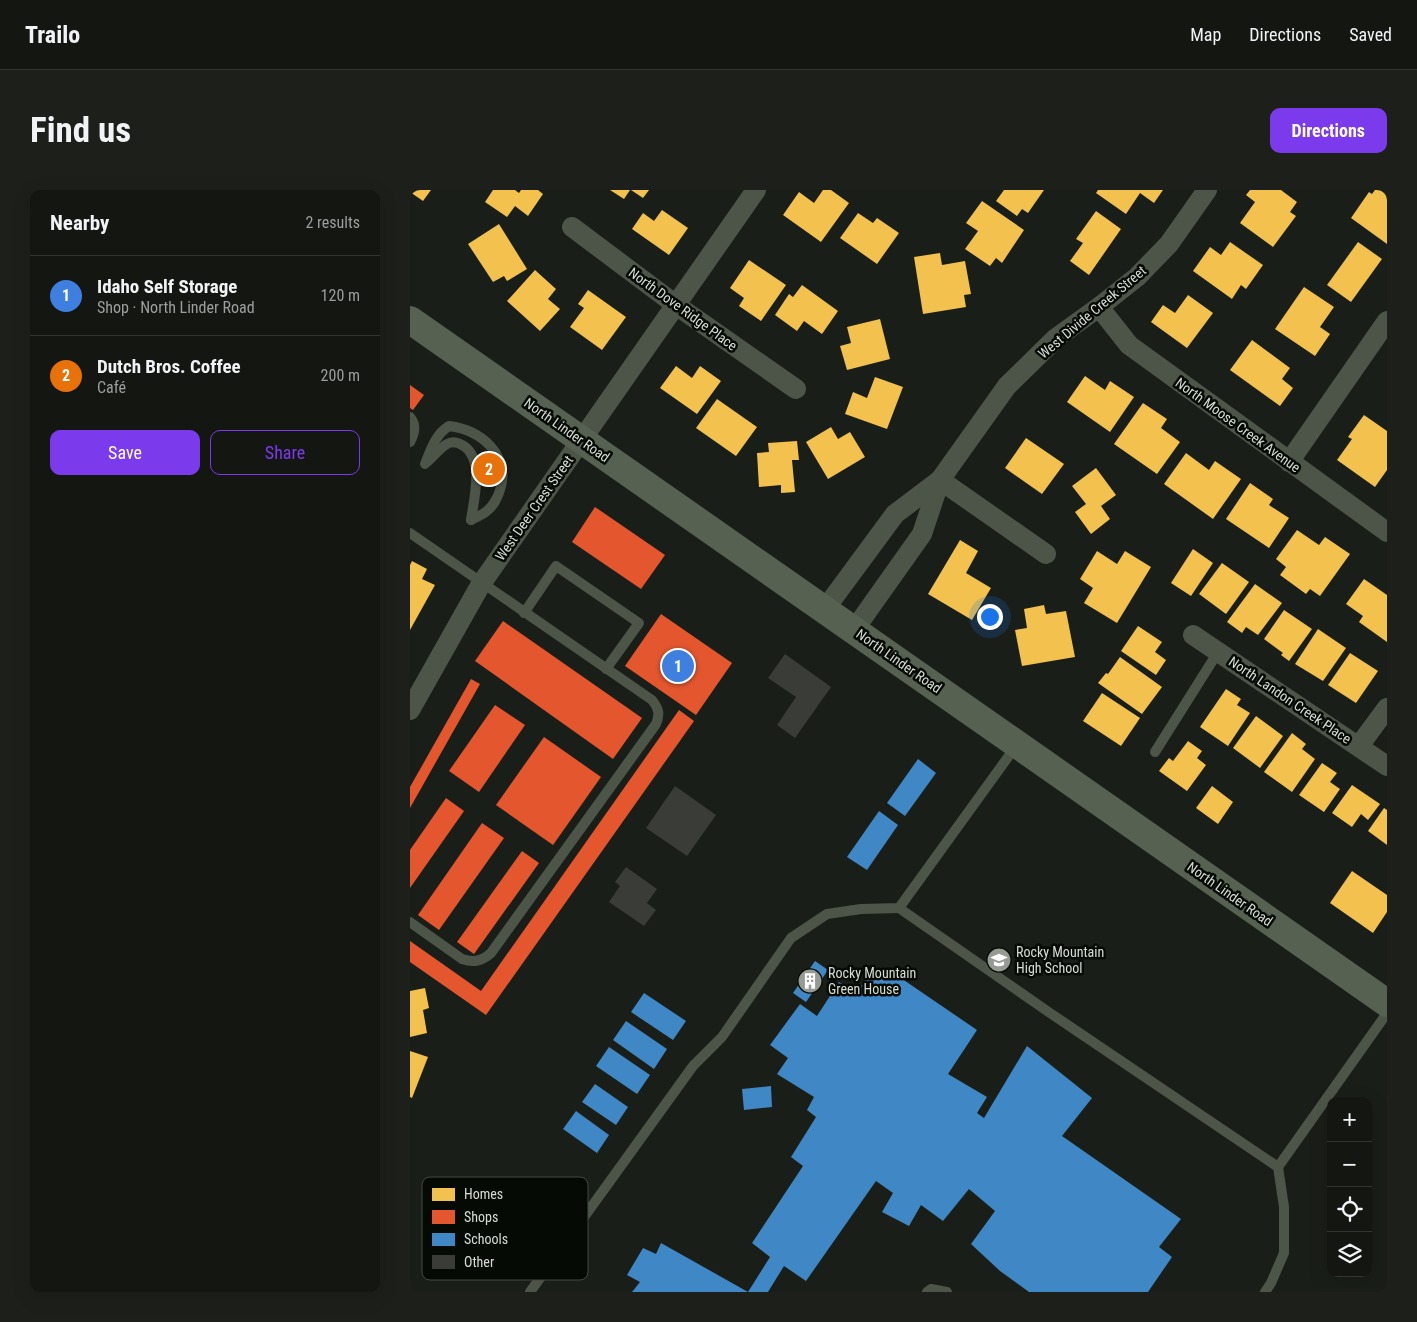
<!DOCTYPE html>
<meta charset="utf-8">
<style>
:root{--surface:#141612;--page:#1d1f1b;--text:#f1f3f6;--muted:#9d9f9f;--line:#333532;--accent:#7c3aed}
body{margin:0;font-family:"Roboto Condensed",sans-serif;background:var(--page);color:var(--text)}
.controls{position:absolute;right:15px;bottom:15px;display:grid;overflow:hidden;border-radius:10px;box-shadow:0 5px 20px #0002}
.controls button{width:45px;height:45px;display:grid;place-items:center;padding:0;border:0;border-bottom:1px solid var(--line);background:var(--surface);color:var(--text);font:25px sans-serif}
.you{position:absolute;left:579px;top:426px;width:18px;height:18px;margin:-12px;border:4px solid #fff;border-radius:50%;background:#1a73e8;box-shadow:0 0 0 8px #1a73e833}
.badge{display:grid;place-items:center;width:32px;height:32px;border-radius:50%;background:var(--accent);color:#fff;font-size:16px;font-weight:700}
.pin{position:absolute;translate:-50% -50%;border:2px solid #fff;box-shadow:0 1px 5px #0006}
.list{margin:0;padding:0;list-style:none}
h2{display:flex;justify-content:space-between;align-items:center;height:65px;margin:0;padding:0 20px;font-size:21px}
h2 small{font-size:16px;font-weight:400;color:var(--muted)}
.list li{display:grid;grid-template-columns:32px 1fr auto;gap:15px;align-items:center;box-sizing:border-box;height:80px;padding:0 20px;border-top:1px solid var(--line)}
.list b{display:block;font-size:19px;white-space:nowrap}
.list p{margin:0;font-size:16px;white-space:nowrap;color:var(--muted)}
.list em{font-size:16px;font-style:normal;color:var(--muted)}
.actions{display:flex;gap:10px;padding:15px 20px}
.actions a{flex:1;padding:11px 0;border:1px solid var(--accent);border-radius:10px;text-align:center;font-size:18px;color:var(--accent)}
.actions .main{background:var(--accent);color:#fff}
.icon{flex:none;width:28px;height:28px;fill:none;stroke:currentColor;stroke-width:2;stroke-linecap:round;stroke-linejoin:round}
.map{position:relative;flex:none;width:977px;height:1102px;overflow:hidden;border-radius:10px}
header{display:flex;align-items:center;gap:30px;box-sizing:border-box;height:70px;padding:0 25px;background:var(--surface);border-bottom:1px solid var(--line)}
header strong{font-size:24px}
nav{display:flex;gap:28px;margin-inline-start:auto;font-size:18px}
.intro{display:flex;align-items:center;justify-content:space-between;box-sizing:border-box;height:120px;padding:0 30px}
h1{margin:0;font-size:35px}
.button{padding:12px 22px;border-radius:10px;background:var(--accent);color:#fff;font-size:18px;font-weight:700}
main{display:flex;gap:30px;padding:0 30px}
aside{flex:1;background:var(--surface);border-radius:10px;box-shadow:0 5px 20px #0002}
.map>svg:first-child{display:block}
.homes{fill:#f2c14e}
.shops{fill:#e4572e}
.schools{fill:#3f88c5}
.building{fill:#393c37}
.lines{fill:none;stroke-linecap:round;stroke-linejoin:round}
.lane{stroke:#4c5548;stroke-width:10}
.street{stroke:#4c5548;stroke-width:20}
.secondary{stroke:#566152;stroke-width:28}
.labels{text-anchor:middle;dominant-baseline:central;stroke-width:5;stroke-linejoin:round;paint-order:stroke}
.street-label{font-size:14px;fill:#d7ddd5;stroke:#060a05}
.poi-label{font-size:14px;fill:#d7ddd5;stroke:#060a05;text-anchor:start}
.key{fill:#060a05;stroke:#454943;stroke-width:1}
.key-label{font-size:14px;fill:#d7ddd5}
</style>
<header>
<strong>Trailo</strong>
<nav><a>Map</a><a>Directions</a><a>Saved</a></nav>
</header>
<div class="intro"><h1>Find us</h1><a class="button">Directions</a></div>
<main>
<aside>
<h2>Nearby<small>2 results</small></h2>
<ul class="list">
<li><span class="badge" style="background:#3f7fe0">1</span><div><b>Idaho Self Storage</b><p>Shop · North Linder Road</p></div><em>120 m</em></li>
<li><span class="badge" style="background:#e8710a">2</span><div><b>Dutch Bros. Coffee</b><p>Café</p></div><em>200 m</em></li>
</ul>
<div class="actions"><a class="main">Save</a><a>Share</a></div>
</aside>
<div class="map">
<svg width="977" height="1102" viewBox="0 0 977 1102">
<rect width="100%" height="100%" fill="#1a1e18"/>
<!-- homes -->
<g class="homes">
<path d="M0 0H21L13 11 0 2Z"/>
<path d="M83 0H105L109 3 111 0H128L133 4 118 26 105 16 97 27 75 12Z"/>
<path d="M200 0H220L214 9Z"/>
<path d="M221 0H239L233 8Z"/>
<path d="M413 0H421L439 13 411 52 373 25 389 2 404 13Z"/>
<path d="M594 0H634L618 23 612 19 607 26 586 11Z"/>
<path d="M688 0H753L744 13 730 3 716 24 686 3Z"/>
<path d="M840 0H871L887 12 880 22 886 26 863 57 830 33 845 12 836 5Z"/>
<path d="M965 0H977V54L941 28 959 2 962 4Z"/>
<path d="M572 11 614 40 592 73 586 68 580 76 555 59 568 41 556 33Z"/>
<path d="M252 20 278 38 259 65 222 39 233 23 244 31Z"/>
<path d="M686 21 711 39 679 85 660 71 673 53 666 49Z"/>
<path d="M448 23 463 33 467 28 489 43 467 74 430 48Z"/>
<path d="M89 34 117 79 97 91 94 86 83 92 58 54Z"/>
<path d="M820 52 853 75 836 99 831 95 822 109 783 81 800 57 811 65Z"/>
<path d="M948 52 972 69 941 112 917 95Z"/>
<path d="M530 63 532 75 555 71 561 104 554 105 556 117 513 124 504 67Z"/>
<path d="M339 70 376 95 351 131 329 116 334 108 320 98Z"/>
<path d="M125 80 146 99 138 109 150 119 130 141 97 111Z"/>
<path d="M392 95 428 121 412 144 394 131 387 141 365 125 379 104 383 107Z"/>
<path d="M894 97 924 117 910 137 920 144 905 166 865 139Z"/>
<path d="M178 100 216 127 192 160 160 137 174 118 168 114Z"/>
<path d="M778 105 803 123 777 158 741 132 753 115 765 123Z"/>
<path d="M470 129 480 169 437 180 430 156 441 153 437 137Z"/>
<path d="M842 150 880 178 872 189 883 198 870 216 820 180Z"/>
<path d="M266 176 282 188 290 176 311 191 287 224 250 198Z"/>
<path d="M675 186 695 200 700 191 724 207 700 242 657 212Z"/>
<path d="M465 187 493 197 477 239 435 224 443 202 457 208Z"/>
<path d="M307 209 347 237 326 266 286 238Z"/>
<path d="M733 213 757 229 751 238 770 252 747 284 704 254Z"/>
<path d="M954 225 977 241V280L965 297 927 270 942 249 938 247Z"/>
<path d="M421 237 428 249 440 242 455 267 418 289 396 252Z"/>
<path d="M616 248 654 274 632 304 595 278Z"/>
<path d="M387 251 389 270H382L385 302 371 303V295L349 297 347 263 359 262 358 253Z"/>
<path d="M776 263 799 280 805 271 831 289 803 329 754 294Z"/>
<path d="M686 278 706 305 691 316 700 329 681 344 665 322 676 314 662 296Z"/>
<path d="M840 293 863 309 859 315 879 328 859 358 816 329Z"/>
<path d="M887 340 909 355 915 347 940 364 910 406 900 399 896 404 870 385 876 377 866 369Z"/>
<path d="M550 350 568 361 556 383 581 398 562 430 518 404Z"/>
<path d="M783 359 803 373 781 406 761 393Z"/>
<path d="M687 361 707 374 715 361 741 377 707 433 674 413 683 398 670 389Z"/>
<path d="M2 371 17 379 12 389 25 395 0 440V375Z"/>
<path d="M812 373 839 392 816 424 789 404Z"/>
<path d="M954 389 977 405V452L949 432 953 426 936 414Z"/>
<path d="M845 394 872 413 848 445 836 437 832 443 817 432Z"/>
<path d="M634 415 636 424 656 421 665 467 612 476 605 440 617 438 614 419Z"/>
<path d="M874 420 902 439 879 471 871 465 873 463 854 449Z"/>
<path d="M728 436 752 452 745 462 756 470 746 485 711 461Z"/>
<path d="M908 439 936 458 913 491 885 474Z"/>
<path d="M940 463 968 481 946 513 918 495Z"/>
<path d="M710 467 752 497 732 524 688 493 696 483 698 484Z"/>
<path d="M816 499 831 509 827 515 840 523 818 556 790 537Z"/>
<path d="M692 503 730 528 711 556 673 531Z"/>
<path d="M846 526 873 546 850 578 823 558Z"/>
<path d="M882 543 896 554 892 559 905 569 882 602 854 582Z"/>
<path d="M778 551 792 561 787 568 796 575 777 601 749 581 759 568 763 571Z"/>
<path d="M912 573 927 583 920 592 930 599 914 622 889 605Z"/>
<path d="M942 595 970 614 958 630 951 624 942 637 922 623Z"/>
<path d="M802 596 823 612 808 634 786 618Z"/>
<path d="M974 618 977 620V655L958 641Z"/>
<path d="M942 681 977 705V722L963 743 920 713Z"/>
<path d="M15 798 19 818 13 820 17 843 0 847V801Z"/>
<path d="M0 861 18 867 2 908 0 907Z"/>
</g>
<!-- shops -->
<g class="shops">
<path d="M0 195 14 205 3 220 0 218Z"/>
<path d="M86 264 88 275 85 276 88 292 75 294 72 278 68 279 66 268Z"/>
<path d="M185 317 255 365 231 399 162 352Z"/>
<path d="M251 424 322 473 286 525 215 476Z"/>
<path d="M93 431 232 528 203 569 65 471Z"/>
<path d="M61 489 70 494 0 618V597Z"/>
<path d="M85 515 115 535 69 602 39 581Z"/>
<path d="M269 520 284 531 76 825 0 772V751L71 801Z"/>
<path d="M134 547 191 587 143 655 86 615Z"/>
<path d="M36 608 54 621 0 698V660Z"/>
<path d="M72 633 94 648 29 740 8 725Z"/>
<path d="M112 661 129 673 64 764 47 752Z"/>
</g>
<!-- schools -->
<g class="schools">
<path d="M508 569 526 583 495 626 477 613Z"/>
<path d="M469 621 488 635 457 680 437 667Z"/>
<path d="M405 771 418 780 396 812 383 803Z"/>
<path d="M462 778 478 788 482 782 567 840 538 884 577 907 567 923 574 928 617 856 682 908 652 946 771 1029 749 1057 762 1067 738 1102H619L590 1081 561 1054 585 1021 559 999 533 1031 511 1015 499 1036 472 1022 483 1003 466 991 396 1091 374 1076 358 1102H222L230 1092 217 1085 233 1058 246 1064 251 1053 338 1102 360 1067 342 1053 393 976 381 967 406 927 397 920 404 907 367 884 378 868 360 855 390 814 407 826 429 792 447 803Z"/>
<path d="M234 803 276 831 263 850 221 822Z"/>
<path d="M216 831 257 859 244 879 203 850Z"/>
<path d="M199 857 240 885 227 904 186 876Z"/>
<path d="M185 894 218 917 206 935 172 912Z"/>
<path d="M361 896 362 917 334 920 332 899Z"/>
<path d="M166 921 199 945 187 963 153 939Z"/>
</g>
<!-- building -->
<g class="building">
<path d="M375 464 421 497 385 548 367 535 386 507 358 488Z"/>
<path d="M265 596 306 625 277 666 236 638Z"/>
<path d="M216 677 247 699 237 713 246 720 234 736 199 712 210 696 205 692Z"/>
</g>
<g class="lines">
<!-- lane -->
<g class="lane">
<path d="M0 227C7 235 5 243 0 252"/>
<path d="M17 272C24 266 30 258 37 254 42 251 47 252 52 255 75 267 64 309 61 330"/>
<path d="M15 274C21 259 25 245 39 236 71 240 101 265 90 300 88 307 83 316 78 320 73 325 66 327 61 330"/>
<path d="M0 343 242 510C249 519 250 524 246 534L81 763C72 771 64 773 52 769L0 732"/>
<path d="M114 423 146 376 229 433 196 479"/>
<path d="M745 562 808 462"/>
<path d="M489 718 640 823 868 977 874 1017V1063L861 1093 855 1102"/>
<path d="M868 977 977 823"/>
<path d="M120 1102 283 876 312 847 381 748 417 724 451 719 489 718 606 556"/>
<path d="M517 1102 521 1099 537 1102"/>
</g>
<!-- street -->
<g class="street">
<path d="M162 37 266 115 386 199"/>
<path d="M689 117 719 155 977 342"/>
<path d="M879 272 977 131"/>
<path d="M530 290 636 364"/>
<path d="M415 419 485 324 530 290"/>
<path d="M444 440 512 344 530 290 597 196 646 148 689 117 727 87 759 54 797 0"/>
<path d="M783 445 977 576"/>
<path d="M0 520 71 394 346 0"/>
<path d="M949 556 977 518"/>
</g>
<!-- secondary -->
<path class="secondary" d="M0 130 977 813"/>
</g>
<!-- icons -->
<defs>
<symbol id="school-disc" viewBox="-11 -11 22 22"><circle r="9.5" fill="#959a93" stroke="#060a05"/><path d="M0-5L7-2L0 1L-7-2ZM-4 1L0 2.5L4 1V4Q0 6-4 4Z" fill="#fff"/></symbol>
<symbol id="building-disc" viewBox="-11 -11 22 22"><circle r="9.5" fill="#959a93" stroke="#060a05"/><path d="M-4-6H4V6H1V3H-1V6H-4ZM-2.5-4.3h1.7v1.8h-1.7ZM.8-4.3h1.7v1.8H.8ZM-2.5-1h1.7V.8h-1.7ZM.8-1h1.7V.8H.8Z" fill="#fff"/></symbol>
</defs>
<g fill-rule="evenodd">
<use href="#school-disc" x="575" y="756" width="28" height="28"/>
<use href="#building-disc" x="386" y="777" width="28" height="28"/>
</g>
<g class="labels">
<!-- street labels -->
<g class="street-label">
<text transform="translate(273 119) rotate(36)">North Dove Ridge Place</text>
<text transform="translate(682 122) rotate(-40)">West Divide Creek Street</text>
<text transform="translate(828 235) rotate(36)">North Moose Creek Avenue</text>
<text transform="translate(157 240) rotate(35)">North Linder Road</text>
<text transform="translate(124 318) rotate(-55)">West Deer Crest Street</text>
<text transform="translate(489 471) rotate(35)">North Linder Road</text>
<text transform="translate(880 510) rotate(34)">North Landon Creek Place</text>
<text transform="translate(820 704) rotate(35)">North Linder Road</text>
</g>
<!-- poi labels -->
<g class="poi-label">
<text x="606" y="762">Rocky Mountain<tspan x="606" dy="16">High School</tspan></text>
<text x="418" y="783">Rocky Mountain<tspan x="418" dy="16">Green House</tspan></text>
</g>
</g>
<!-- legend -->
<rect x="12" y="987" width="166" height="103" rx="8" class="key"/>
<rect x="22" y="998" width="23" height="13" fill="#f2c14e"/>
<rect x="22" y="1020" width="23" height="14" fill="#e4572e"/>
<rect x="22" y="1043" width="23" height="13" fill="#3f88c5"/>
<rect x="22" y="1065" width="23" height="14" fill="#393c37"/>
<g class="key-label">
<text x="54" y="1009">Homes</text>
<text x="54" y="1032">Shops</text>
<text x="54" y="1054">Schools</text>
<text x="54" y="1077">Other</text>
</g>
</svg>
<div class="controls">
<button>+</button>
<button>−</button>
<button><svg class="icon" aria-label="locate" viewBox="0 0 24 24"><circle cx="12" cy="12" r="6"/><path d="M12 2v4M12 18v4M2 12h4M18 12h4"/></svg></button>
<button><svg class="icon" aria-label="layers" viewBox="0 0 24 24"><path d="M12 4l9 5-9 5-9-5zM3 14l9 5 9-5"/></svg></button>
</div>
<div class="you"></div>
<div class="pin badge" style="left:268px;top:476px;background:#3f7fe0">1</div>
<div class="pin badge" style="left:79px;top:279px;background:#e8710a">2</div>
</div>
</main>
